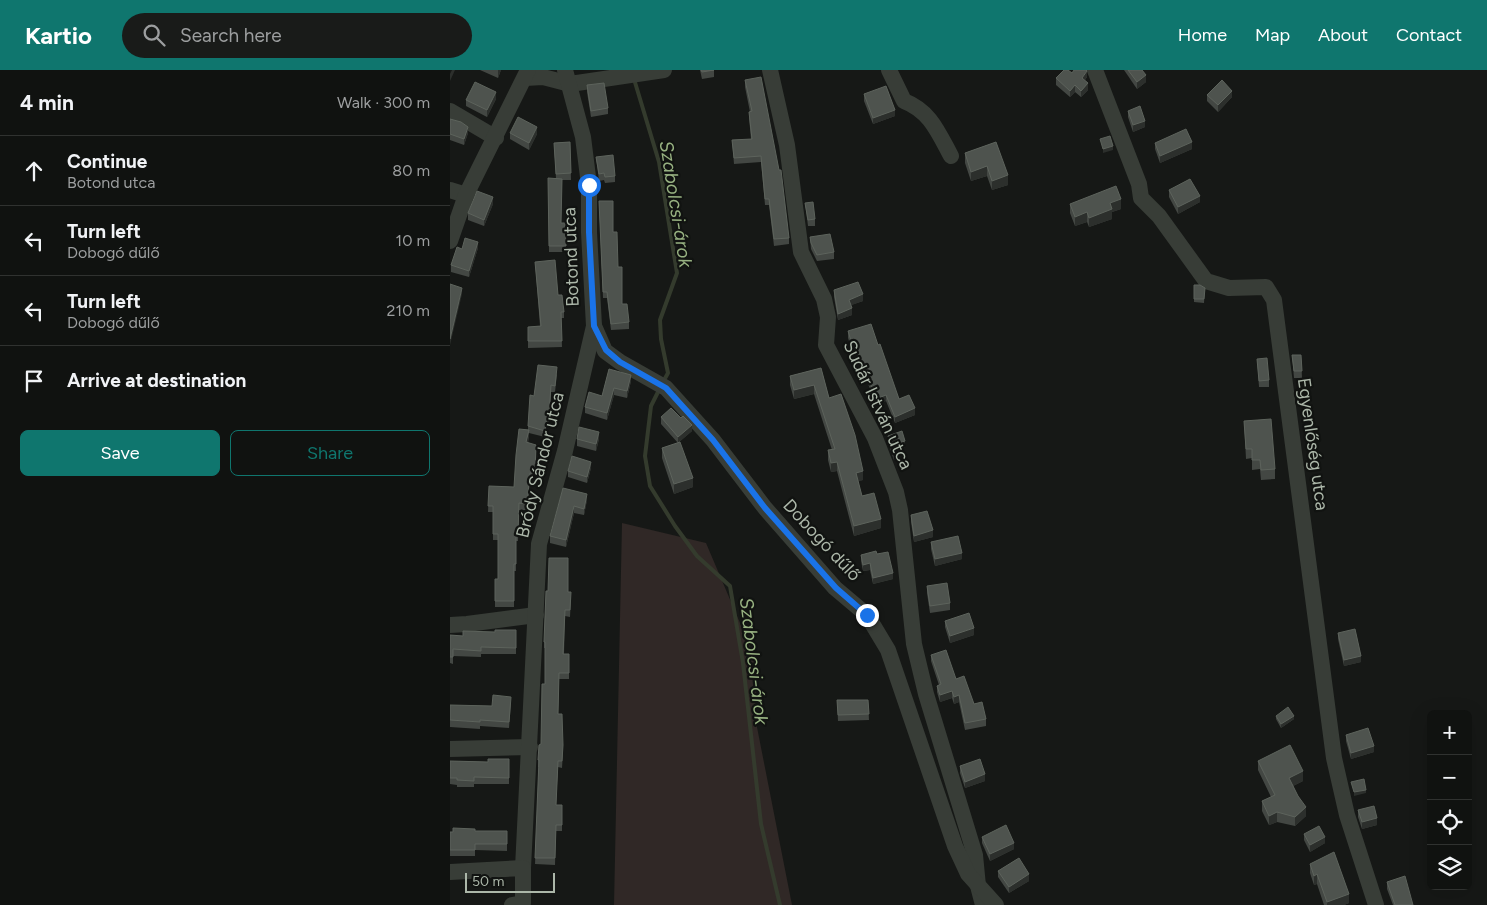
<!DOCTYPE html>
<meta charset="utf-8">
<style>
:root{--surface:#101210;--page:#191b19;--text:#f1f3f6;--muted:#9c9e9f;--line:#303230;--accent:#0f766e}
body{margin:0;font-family:Figtree,sans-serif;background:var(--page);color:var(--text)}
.controls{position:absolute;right:15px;bottom:15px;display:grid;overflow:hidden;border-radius:8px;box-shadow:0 5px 20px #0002}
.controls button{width:45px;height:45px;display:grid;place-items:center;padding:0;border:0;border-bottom:1px solid var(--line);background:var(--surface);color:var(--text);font:25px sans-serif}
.scale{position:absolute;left:15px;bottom:12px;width:90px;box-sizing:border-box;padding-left:5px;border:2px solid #acb7a9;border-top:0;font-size:14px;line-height:18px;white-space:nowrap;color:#acb7a9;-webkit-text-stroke:4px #111311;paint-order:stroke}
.stop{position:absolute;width:15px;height:15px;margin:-11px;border:4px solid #1a73e8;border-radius:50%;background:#fff}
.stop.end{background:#1a73e8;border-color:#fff;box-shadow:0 1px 5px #0008}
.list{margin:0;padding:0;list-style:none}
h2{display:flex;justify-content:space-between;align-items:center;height:65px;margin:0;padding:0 20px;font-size:21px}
h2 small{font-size:16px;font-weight:400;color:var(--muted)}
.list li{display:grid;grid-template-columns:32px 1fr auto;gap:15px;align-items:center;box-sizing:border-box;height:70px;padding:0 20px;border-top:1px solid var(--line)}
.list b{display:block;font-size:19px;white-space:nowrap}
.list p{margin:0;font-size:16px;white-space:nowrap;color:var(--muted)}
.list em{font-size:16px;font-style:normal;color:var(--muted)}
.actions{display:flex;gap:10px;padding:15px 20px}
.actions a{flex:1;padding:11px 0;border:1px solid var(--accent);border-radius:8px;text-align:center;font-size:18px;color:var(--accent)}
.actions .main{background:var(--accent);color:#fff}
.icon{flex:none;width:28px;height:28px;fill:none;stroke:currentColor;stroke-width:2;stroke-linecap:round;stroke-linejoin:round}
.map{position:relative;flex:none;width:1037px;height:835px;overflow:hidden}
header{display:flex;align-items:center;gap:30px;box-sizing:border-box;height:70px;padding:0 25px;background:var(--accent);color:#fff}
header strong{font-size:24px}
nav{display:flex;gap:28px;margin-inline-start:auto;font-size:18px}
.search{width:350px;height:45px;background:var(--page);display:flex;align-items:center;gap:12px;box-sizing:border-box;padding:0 18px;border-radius:28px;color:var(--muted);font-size:19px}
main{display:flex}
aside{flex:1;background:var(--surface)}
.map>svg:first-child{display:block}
.green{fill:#302826}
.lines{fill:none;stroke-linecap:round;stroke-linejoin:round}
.stream{stroke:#343b2d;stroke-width:4}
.minor{stroke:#383d37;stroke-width:16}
.wall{fill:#434743}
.shaded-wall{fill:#2c2f2c}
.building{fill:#4e534e;stroke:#5d635c}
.route{stroke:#1a73e8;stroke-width:6}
.labels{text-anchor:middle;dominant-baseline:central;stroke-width:4.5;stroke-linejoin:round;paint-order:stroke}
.street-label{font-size:18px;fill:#acb7a9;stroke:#111311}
.water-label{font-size:19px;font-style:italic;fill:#97b181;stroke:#111311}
</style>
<header>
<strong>Kartio</strong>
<div class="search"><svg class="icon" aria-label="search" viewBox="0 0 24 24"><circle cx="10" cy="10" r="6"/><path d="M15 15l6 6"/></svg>Search here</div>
<nav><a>Home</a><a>Map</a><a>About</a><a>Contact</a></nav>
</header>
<main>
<aside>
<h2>4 min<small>Walk · 300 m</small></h2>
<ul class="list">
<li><svg class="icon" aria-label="ahead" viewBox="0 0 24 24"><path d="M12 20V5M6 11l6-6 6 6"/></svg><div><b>Continue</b><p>Botond utca</p></div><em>80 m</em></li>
<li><svg class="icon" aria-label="left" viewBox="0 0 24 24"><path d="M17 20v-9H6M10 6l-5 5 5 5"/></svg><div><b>Turn left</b><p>Dobogó dűlő</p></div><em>10 m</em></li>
<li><svg class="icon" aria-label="left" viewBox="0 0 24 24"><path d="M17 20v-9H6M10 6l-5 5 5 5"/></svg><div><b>Turn left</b><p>Dobogó dűlő</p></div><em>210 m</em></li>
<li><svg class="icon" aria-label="arrive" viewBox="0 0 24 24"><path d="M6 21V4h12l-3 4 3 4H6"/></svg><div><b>Arrive at destination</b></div></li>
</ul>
<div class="actions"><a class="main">Save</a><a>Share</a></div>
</aside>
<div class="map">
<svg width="1037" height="835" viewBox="0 0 1037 835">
<rect width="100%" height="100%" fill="#161816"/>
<!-- green -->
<path class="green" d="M172 453 256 473 307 593 305 647 342 835H164Z"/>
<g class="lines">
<!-- stream -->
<g class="stream">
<path d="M184 9 209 92 227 203 210 250 211 269 218 303 213 312"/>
<path d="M210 318 201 336 195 386 200 416 225 456 247 486 280 516 293 593 311 754 330 835"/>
</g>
<!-- minor -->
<g class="minor">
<path d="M320 0 337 75 351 182 374 229 378 247 376 275 425 368 446 422 450 440 464 574 476 624 525 785 528 816 533 835"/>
<path d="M439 0 454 31C480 41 488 62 501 86"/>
<path d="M645 0 689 114 691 128 709 146 756 211 779 218 816 217 824 230 884 688 897 745 926 835"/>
<path d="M75 8 93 7 120 14 214 0"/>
<path d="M0 41 46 68"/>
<path d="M0 120 16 125"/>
<path d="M0 171 16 125 78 0"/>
<path d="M144 256 155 281 170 292 216 318 263 370 315 438 385 518 417 545 438 580 505 776 518 804 546 835"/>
<path d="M0 555 17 554 86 545"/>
<path d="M0 679 80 677"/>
<path d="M73 798 89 474 115 381 144 256 139 162V115L133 67 115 0"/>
<path d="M0 802 73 798V833L62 835"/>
</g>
</g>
<!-- wall -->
<g class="wall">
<path d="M30 0H51L48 8Z"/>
<path d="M250 0H264V7L252 9Z"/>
<path d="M674 0H692L696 12 687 19Z"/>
<path d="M622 3 637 7 635 10 638 20 631 27 625 22 620 27 606 15V8Z"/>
<path d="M295 10 339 168V174L324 176 319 135H315L311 92 284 94 282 70 301 69 299 48V42H300L295 17Z"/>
<path d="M137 15 158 38V44L141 47 137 22Z"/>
<path d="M414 24 445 46 423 54 414 31Z"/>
<path d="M757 25 782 27 768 42 757 31Z"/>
<path d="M46 29 37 47 16 36V30Z"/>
<path d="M678 41 695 57 683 62 678 47Z"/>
<path d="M0 49 18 63 14 75 0 70Z"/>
<path d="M60 63 87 64 79 80 60 69Z"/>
<path d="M120 72 121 110H112L111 153H115L116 182H99L98 108 106 109 104 73Z"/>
<path d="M546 72 558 115 542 120 537 106 521 111 515 93V83Z"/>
<path d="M705 73 742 79 710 93 705 79Z"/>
<path d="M146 87 165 106V112L155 113 154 110 149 111Z"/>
<path d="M719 120 750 132 728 144 719 127Z"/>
<path d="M149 131 163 162 172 234 179 252V259L161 260 157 228H153Z"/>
<path d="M355 133 365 149V156H358Z"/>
<path d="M43 134 34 156 18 150V143Z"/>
<path d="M620 134 671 139 662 142V149L639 157 637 152 625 156 620 143Z"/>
<path d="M360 167 384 182V189L367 191 361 179Z"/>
<path d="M28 178 19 207 1 202V195L12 179Z"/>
<path d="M85 192 108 225 114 242V248H111L112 277 78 278V257L90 256Z"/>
<path d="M744 215 755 218 754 233 744 232Z"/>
<path d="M384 220 413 231 401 235 402 245 388 250 384 227Z"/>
<path d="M398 261 428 275 449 329 465 345 445 353 436 331 426 335 405 279 402 280 398 268Z"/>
<path d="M842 285H851L852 308H844Z"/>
<path d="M807 289 819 310V317H809Z"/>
<path d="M371 298 379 328 413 410 408 411 412 426 431 458 404 466 387 401 381 402 378 390V380H382L364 324 344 329 340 315V306Z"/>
<path d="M159 299 181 311 177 328 164 325 157 350 135 343V337L152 326Z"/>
<path d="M107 304 105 322H101L99 352H97L95 367 79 363V366L78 373 86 375 85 410 80 409 77 440H69L68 471H66V501H64V537H45V509H48V470H43V442H38L39 416 64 417 78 360V356L84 326Z"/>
<path d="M211 347 242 361 229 372 243 417 224 424 212 388V378L228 373 211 354Z"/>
<path d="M794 351 825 399V409L811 410 810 399 802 400V388L796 389Z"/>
<path d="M438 366 455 377 448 380 449 388 444 390 438 373Z"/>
<path d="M127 369H149L146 381 127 376Z"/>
<path d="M141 398 137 413 118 407V401Z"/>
<path d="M113 418 137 430 134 445 124 443 116 477 100 473V466Z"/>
<path d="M461 445 483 467 464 472 461 452Z"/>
<path d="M481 472 512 489 485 496 481 479Z"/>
<path d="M427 484 443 509 423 514 420 500 413 501 411 491V485Z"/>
<path d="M477 516 500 533V540L480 543 477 523Z"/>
<path d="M118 522 121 528 120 547 115 546 114 584H119V609H109L108 644 113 682 112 698 108 697 106 735H112V761H106L105 795 85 794 89 697H88V690L91 674 95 614V578H94V572Z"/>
<path d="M495 551 524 565 500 573 495 557Z"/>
<path d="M66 560V584H31V587L3 586V594L0 593V565L13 566Z"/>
<path d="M888 563 911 592 894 596 888 569Z"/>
<path d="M481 585 506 609 524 634 536 649V656L515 660 509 632 504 634 502 628 490 632 487 622V616L489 615 481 591Z"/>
<path d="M387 630H418L419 650 388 651Z"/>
<path d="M61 633 59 658 30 656V659L0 657V635L42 636Z"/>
<path d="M826 646 844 649 831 658 826 649Z"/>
<path d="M896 665 924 682 901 689 896 671Z"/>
<path d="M59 689V714H24V717H7V715L0 714V691L38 692Z"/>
<path d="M808 691 853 711 843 716 856 746 845 756 827 752 819 755 812 741V731L821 727 808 700Z"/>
<path d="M510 696 535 711 515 718 510 703Z"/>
<path d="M908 740 927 755 912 759 908 747Z"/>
<path d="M25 761H57V781L25 780V786H0V762Z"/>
<path d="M854 764 875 773 860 782 854 770Z"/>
<path d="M532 767 564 779 540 791 532 773Z"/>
<path d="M860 794 899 833 894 835H874L867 814 864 815 860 803Z"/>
<path d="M548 801 579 811 559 823 548 807Z"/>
<path d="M937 812 963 835H943L937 819Z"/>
</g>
<!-- shaded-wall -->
<g class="shaded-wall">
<path d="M2 0H5L0 11V4Z"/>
<path d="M48 0H51L48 8Z"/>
<path d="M637 1V7L632 14V8Z"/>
<path d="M696 5V12L687 19V12Z"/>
<path d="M638 13V20L631 27V21Z"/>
<path d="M625 15V22L620 27V21Z"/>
<path d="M782 21V27L768 42V35Z"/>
<path d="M46 22V29L37 47V40Z"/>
<path d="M445 40V46L423 54V48Z"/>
<path d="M695 51V57L683 62V55Z"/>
<path d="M18 57V63L14 75V69Z"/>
<path d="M87 57V64L79 80V73Z"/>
<path d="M742 72V79L710 93V86Z"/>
<path d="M663 76V80L653 83V79Z"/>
<path d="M537 96V106L521 111V102Z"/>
<path d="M558 105V115L542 120V111Z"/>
<path d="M750 126V132L728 144V137Z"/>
<path d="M43 127V134L34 156V150Z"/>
<path d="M671 129V139L662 142V149L639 157V148L660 133Z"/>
<path d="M637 142V152L625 156V147Z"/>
<path d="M28 172V178L19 207V201Z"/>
<path d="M12 218V224L0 275V269Z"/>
<path d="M413 224V231L399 236V230Z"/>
<path d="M402 238V245L388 250V244Z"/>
<path d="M405 273V279L402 280V274Z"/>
<path d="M181 305V311L177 328V321Z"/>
<path d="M364 315V324L344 329V320Z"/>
<path d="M164 318V325L157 350V343Z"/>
<path d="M436 325V331L426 335V329Z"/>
<path d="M465 338V345L445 353V347Z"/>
<path d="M242 355V361L228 373V367Z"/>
<path d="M79 360V366L76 379V372Z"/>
<path d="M149 362V369L146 381V374Z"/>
<path d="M455 371V377L446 380V374Z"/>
<path d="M449 382V388L444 390V383Z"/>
<path d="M141 392V398L137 413V407Z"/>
<path d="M387 392V401L381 402V393Z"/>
<path d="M413 401V410L406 412V403Z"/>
<path d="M243 408V417L224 424V414Z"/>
<path d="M137 424V430L134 445V439Z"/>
<path d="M124 436V443L116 477V470Z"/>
<path d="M431 449V458L404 466V456Z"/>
<path d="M483 460V467L464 472V466Z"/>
<path d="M512 483V489L485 496V489Z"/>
<path d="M420 493V500L413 501V495Z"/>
<path d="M443 503V509L423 514V508Z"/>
<path d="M524 558V565L500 573V566Z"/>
<path d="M911 586V592L894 596V590Z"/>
<path d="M502 621V628L490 632V625Z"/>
<path d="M509 625V632L504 634V627Z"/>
<path d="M844 646V649L831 658V654Z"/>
<path d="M924 676V682L901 689V683Z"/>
<path d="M853 701V711L839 718V708Z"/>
<path d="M535 704V711L515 718V712Z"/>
<path d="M916 720V723L904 726V722Z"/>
<path d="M856 737V746L845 756V747Z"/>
<path d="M827 742V752L819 755V746Z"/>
<path d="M927 748V755L912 759V752Z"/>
<path d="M875 767V773L860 782V775Z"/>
<path d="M564 773V779L540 791V784Z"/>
<path d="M579 804V811L559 823V817Z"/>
<path d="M867 804V814L864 815V806Z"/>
<path d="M899 824V833L894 835H877V832Z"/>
</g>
<!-- building -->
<g class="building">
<path d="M251 0H264L252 2Z"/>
<path d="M614 0H618L622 3 624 0H636L637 1 632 8 638 13 631 21 625 15 620 21 606 8Z"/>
<path d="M678 0H692L696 5 687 12Z"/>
<path d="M311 7 329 100H331L339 168 324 169 319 129H315L311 86 284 88 282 70 302 69 299 42 302 41 295 10Z"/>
<path d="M772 10 782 21 768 35 757 25Z"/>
<path d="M25 12 46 22 37 40 16 30Z"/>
<path d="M154 13 158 38 141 41 137 15Z"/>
<path d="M436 16 445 40 423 48 414 24Z"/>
<path d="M690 36 695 51 683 55 678 41Z"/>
<path d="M68 47 87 57 79 73 60 63Z"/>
<path d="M0 49 11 52 18 57 14 69 0 64Z"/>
<path d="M736 59 742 72 710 86 705 73Z"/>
<path d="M660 66 663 76 653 79 650 69Z"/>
<path d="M120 72 121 103 106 104 104 73Z"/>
<path d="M546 72 558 105 542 111 537 96 521 102 515 83Z"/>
<path d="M163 85 165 106 155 107 154 103 149 104 146 87Z"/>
<path d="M98 108 112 109 111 153H115L116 176H99Z"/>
<path d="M740 109 750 126 728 137 719 120Z"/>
<path d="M666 116 671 129 660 133 662 139 639 148 637 142 625 147 620 134Z"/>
<path d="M27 121 43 127 34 150 18 143Z"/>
<path d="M149 131H163V162H167L168 197H172V234H177L179 252 161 254 157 222H153Z"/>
<path d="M363 132 365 149 358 150 355 133Z"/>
<path d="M380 164 384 182 367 185 361 173 360 167Z"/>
<path d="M15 168 28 172 19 201 1 195 7 177 12 179Z"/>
<path d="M105 190 108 225H112L114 242H111L112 271H78V257L91 256 85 192Z"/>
<path d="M408 212 413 224 399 230 402 238 388 244 384 220Z"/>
<path d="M0 214 12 218 0 269Z"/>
<path d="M744 215H750L755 218 754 229H744Z"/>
<path d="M421 254 428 275 430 274 449 329 459 325 465 338 445 347 436 325 426 329 405 273 402 274 398 261Z"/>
<path d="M842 285H851L852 301H844Z"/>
<path d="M817 288 819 310 809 311 807 289Z"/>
<path d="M88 295 107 297 105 316 101 315 99 346H97L95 361 78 356 80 325 84 326Z"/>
<path d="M371 298 379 328 391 324 405 365 413 401 406 403 412 426 424 423 431 449 404 456 387 392 381 393 378 380 385 379 364 315 344 320 340 306Z"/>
<path d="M159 299 181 305 177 321 164 318 157 343 135 337 139 322 152 326Z"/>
<path d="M221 338 231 348 233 346 242 355 228 367 211 347Z"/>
<path d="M821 349 825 399 811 400 810 390H802V379H796L794 351Z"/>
<path d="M129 357 149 362 146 374 127 369Z"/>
<path d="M69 359 79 360 76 372 86 375 85 403H80L77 434 69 433 68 464H66V494H64V531H45V509H48V464H43V436H38L39 416 64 417 66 385Z"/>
<path d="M452 361 455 371 446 374 449 382 444 383 438 366Z"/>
<path d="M230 372 243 408 224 414 212 378Z"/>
<path d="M122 386 141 392 137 407 118 401Z"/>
<path d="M113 418 137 424 134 439 124 436 116 470 100 466Z"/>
<path d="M477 441 483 460 464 466 461 445Z"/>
<path d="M508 466 512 483 485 489 481 472Z"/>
<path d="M426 481 427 484 438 482 443 503 423 508 420 493 413 495 411 485Z"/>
<path d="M99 488H118V522H121L120 540H115L113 584H119V603H109L108 644H112L113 675 112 691H108L106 735H112V755H106L105 788H85L89 690H88L89 675 91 674 92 614H95V572H94L96 521H98Z"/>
<path d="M497 513 500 533 480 536 477 516Z"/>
<path d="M519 543 524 558 500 566 495 551Z"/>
<path d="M905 559 911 586 894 590 888 563Z"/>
<path d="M45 560H66V578L31 577V581L3 579V587H0V565L13 566V561L45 562Z"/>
<path d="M496 580 506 609 514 606 524 634 532 632 536 649 515 653 509 625 504 627 502 621 490 625 487 616 491 614 481 585Z"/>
<path d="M43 625 61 627 59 652 30 650V652L0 650V635L42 636Z"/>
<path d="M387 630H418L419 644 388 645Z"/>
<path d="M838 637 844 646 831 654 826 646Z"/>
<path d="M918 658 924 676 901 683 896 665Z"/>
<path d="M840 675 853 701 839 708 848 726 856 737 845 747 827 742 819 746 812 731 825 725 808 691Z"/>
<path d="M38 689H59V708L24 707V711L7 710V708H0V691L38 692Z"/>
<path d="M530 689 535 704 515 712 510 696Z"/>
<path d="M914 709 916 720 904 722 901 712Z"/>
<path d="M924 736 927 748 912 752 908 740Z"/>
<path d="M556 755 564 773 540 784 532 767Z"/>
<path d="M869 756 875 767 860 775 854 764Z"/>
<path d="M3 758 25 759V761H57V774H25V780H0V762H3Z"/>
<path d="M884 782 899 824 877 832 867 804 864 806 860 794Z"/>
<path d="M569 788 579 804 559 817 548 801Z"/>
<path d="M955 806 963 835H945L937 812Z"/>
</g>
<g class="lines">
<!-- route -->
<path class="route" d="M139 115V162L144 256 156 280 170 292 216 318 263 370 315 438 386 518 417 545"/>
</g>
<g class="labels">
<!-- street labels -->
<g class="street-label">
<text transform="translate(121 187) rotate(-92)">Botond utca</text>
<text transform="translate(428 335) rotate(65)">Sudár István utca</text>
<text transform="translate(863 374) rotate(82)">Egyenlőség utca</text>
<text transform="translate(90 395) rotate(-76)">Bródy Sándor utca</text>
<text transform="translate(372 470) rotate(47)">Dobogó dűlő</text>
</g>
<!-- water labels -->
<g class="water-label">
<text transform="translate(226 134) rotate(81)">Szabolcsi-árok</text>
<text transform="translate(304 591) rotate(83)">Szabolcsi-árok</text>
</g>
</g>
</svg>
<div class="controls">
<button>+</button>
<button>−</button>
<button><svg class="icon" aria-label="locate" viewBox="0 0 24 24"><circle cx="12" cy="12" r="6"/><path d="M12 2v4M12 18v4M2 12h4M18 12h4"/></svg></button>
<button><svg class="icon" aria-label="layers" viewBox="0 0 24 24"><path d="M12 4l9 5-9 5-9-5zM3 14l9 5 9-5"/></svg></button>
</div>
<div class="scale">50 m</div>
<div class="stop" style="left:139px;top:115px"></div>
<div class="stop end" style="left:417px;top:545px"></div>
</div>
</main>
